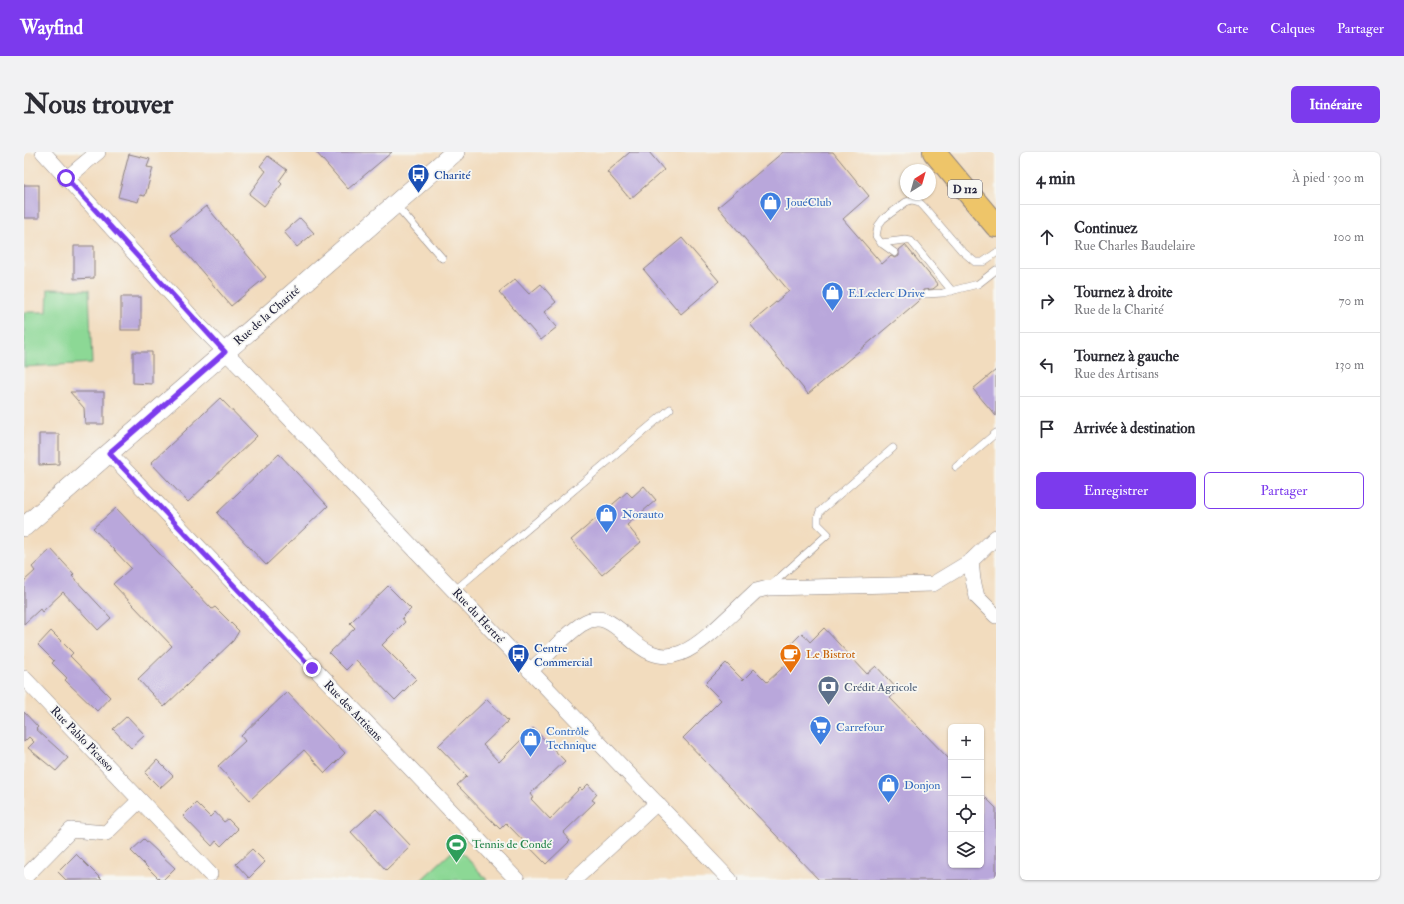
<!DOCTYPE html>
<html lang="fr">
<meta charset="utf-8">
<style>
:root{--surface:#fff;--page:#f2f2f3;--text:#2b2b33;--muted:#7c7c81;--line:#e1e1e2;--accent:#7c3aed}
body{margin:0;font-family:"IM FELL Double Pica",serif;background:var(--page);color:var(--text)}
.controls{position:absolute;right:12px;bottom:12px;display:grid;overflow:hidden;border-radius:6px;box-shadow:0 1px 3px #0004}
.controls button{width:36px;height:36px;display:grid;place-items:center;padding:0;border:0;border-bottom:1px solid var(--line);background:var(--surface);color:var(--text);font:20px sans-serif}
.compass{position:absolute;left:876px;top:12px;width:36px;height:36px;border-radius:50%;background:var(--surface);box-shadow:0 1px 3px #0004;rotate:37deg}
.stop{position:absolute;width:12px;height:12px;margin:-9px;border:3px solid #7c3aed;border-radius:50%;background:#fff}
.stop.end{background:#7c3aed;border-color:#fff;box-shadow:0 1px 4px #0008}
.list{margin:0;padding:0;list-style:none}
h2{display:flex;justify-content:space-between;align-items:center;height:52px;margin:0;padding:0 16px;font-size:17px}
h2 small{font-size:13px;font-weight:400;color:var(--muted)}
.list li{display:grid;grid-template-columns:26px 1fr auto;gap:12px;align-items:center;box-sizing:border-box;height:64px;padding:0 16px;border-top:1px solid var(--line)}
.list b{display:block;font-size:15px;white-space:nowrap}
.list p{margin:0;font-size:13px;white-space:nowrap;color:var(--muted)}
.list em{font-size:13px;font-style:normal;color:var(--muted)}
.actions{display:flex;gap:8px;padding:12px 16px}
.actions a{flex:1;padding:9px 0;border:1px solid var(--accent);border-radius:6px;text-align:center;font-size:14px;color:var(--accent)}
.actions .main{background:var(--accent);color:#fff}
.icon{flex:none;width:22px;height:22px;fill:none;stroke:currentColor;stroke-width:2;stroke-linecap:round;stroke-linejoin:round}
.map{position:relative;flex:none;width:972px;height:728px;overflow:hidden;border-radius:6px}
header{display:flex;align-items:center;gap:24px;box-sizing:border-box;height:56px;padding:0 20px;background:var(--accent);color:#fff}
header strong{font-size:19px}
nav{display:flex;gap:22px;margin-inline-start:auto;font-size:14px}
.intro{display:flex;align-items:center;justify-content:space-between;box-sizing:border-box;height:96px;padding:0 24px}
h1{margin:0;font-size:28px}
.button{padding:10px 18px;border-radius:6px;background:var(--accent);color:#fff;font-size:14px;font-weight:700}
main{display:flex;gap:24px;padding:0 24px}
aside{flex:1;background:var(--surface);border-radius:6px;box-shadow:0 1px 3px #0004}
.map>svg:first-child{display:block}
.green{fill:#8cd895;stroke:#577d68}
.building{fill:#b9a7db}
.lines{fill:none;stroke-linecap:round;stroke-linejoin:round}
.service-casing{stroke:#8a7f7c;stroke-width:8}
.minor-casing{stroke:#8a7f7c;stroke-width:16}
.tertiary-casing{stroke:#8a7f7c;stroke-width:20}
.primary-casing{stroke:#8a7f7c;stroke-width:24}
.service{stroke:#fff;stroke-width:7}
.minor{stroke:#fff;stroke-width:15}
.tertiary{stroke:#fff;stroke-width:19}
.primary{stroke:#eec569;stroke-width:22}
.route{stroke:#7c3aed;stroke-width:5}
.labels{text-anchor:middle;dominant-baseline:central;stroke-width:3.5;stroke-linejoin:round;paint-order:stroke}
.shield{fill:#f6f6f2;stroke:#626272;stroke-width:1}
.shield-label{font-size:11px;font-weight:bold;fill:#22223b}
.transit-label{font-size:12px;fill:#164399;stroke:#f6f6f2;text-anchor:start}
.shop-label{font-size:12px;fill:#366cbe;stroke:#f6f6f2;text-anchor:start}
.street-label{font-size:12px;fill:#22223b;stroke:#f6f6f2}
.food-label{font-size:12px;fill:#c56008;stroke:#f6f6f2;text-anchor:start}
.service-label{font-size:12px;fill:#4e5e75;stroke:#f6f6f2;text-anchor:start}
.leisure-label{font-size:12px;fill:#27864d;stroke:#f6f6f2;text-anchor:start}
</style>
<header>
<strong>Wayfind</strong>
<nav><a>Carte</a><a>Calques</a><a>Partager</a></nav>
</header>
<div class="intro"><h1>Nous trouver</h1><a class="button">Itinéraire</a></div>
<main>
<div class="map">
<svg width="972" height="728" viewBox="0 0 972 728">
<rect width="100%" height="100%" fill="#f6f6f2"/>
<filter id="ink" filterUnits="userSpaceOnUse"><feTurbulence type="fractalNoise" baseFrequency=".025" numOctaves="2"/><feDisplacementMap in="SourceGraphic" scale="8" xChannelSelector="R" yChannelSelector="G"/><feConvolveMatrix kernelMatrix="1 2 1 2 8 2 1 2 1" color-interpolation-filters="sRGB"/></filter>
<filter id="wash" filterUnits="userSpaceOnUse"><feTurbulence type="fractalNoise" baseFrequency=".012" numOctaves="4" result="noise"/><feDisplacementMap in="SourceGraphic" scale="16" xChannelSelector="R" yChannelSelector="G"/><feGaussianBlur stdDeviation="0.9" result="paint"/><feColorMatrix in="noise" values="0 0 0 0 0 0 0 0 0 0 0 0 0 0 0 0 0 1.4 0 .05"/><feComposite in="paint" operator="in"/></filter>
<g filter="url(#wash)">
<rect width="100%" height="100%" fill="#f2dcbe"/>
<!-- green -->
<g class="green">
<path d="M24 137 65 138 68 211 0 215V160H23Z"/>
<path d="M433 695 463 728H397Z"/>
</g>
<g id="blocks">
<!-- building -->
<g class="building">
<path d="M292 0H368L324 37Z"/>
<path d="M606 0H625L640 18 606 47 583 20Z"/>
<path d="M759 0H809L845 44 819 67 858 112 867 104 871 106 875 104V98L881 93 914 133 909 137 899 138 898 145 892 151 784 242 726 172 765 139 694 55Z"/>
<path d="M105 2 126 7 123 15 129 16 121 44 116 43 114 50 94 45Z"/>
<path d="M244 4 263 18 255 29 258 32 240 54 225 42 242 19 236 14Z"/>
<rect x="0" y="33" width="15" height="33"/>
<path d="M182 54 242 125 207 154 147 83Z"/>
<path d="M276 66 290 81 273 95 260 80Z"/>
<path d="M658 86 695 129 657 162 620 118Z"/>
<path d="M50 94H70V126L50 127Z"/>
<path d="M491 127 505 142 517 132 532 150 520 160 533 175 517 188 475 140Z"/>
<rect x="97" y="145" width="20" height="33"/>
<path d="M109 200H128V232L109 231Z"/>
<path d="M972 218V264L949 237Z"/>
<path d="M46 240H80V272H61L60 256Z"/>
<path d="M196 246 233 284 164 350 127 311Z"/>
<path d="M15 282H35V312L15 313Z"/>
<path d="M255 302 304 354 242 413 193 361Z"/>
<path d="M620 334 632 348 603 373 617 390 578 423 547 388 603 340 608 345Z"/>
<path d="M92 356 188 457 191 455 215 479 209 489 140 555 114 527 148 494 89 432 107 416 69 376Z"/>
<path d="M27 397 50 422 48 424 87 466 74 478 39 440 18 460 16 457 0 472V429L11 419 8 415Z"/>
<path d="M364 434 387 457 378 466 381 470 358 493 392 527 371 548 332 508 322 518 305 501 331 476 326 471Z"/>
<path d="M800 476 843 522 852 514 874 538 866 546 927 609V713H957V641L972 656V728H795L659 586 697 548 681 532 702 511 719 528 730 517 743 530 776 500 768 491 778 481 786 490Z"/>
<path d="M27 479 49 501 46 504 86 545 73 559 41 528 43 526 28 511 30 509 14 493Z"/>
<path d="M263 540 321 601 301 621 280 598 226 648 194 614 221 589 217 584Z"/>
<path d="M463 547 484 569 459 593 475 610 509 576 541 609 506 642 509 646 507 647 526 667 556 636 558 638 564 632 573 642 568 648 571 650 539 681 546 689 522 712 482 671 476 677 433 633 443 624 414 594Z"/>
<path d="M0 560 14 575 12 577 44 606 32 619 4 596 10 590 5 585 0 590Z"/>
<path d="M103 564 121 583 107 596 89 577Z"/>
<path d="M133 608 149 624 136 636 121 621Z"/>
<path d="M172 651 186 665 191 660 200 670 204 667 214 677 197 694 192 689 188 694 159 664Z"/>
<path d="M352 657 387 694 362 718 327 680Z"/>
<path d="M120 687 151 716 139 728H136L107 699Z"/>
<path d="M228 697 241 710 225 726 212 712Z"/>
<path d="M52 702 78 728H42L34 720Z"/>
</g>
</g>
</g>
<g filter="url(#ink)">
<use href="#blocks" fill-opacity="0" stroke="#8a7f7c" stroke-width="1"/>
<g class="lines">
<defs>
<g id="service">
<path d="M371 52 418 106"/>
<path d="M857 91 881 88 887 89 928 139"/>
<path d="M871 101 857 91 852 84 854 74 859 67 882 50 888 48 895 50 900 55 937 98 951 110H959L972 101"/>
<path d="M902 142 919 141 954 132 972 118"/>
<path d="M932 315 972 281"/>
<path d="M746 434 804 382 794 372V365L796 359 869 296"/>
<path d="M430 439 646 257"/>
</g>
<g id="minor">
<path d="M19 0 175 173 229 228 706 728"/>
<path d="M42 27 74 0"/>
<path d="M85 301 493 728"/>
<path d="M947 409 949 428 953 445 972 464"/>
<path d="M506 519C521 506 542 482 558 472 594 448 610 519 657 501 679 493 713 456 732 439L744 436 909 432 947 409 972 385"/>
<path d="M0 526 116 648 82 681 47 678 0 726"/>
<path d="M116 648 186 722"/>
<path d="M550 728 633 651"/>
</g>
<path id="tertiary" d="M0 375 431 0"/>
<path id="primary" d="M910 0 972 74"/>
</defs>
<!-- service casing -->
<use href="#service" class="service-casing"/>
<!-- minor casing -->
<use href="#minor" class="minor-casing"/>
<!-- tertiary casing -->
<use href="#tertiary" class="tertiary-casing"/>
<!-- primary casing -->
<use href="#primary" class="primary-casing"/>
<!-- service -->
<use href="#service" class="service"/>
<!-- minor -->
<use href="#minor" class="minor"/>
<!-- tertiary -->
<use href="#tertiary" class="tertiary"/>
<!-- primary -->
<use href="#primary" class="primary"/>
</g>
</g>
<g class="lines" filter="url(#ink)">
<!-- route -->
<path class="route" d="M42 26 201 200 85 301 288 516"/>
</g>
<!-- icons -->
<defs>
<symbol id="bus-pin" viewBox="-11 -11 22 30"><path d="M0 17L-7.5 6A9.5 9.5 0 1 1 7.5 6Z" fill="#1a4fb4" stroke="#f6f6f2"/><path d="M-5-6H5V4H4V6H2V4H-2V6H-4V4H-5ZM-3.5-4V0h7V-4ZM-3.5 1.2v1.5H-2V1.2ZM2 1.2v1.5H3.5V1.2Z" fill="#fff"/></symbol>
<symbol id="shop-pin" viewBox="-11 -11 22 30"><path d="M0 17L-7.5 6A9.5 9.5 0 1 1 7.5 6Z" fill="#3f7fe0" stroke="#f6f6f2"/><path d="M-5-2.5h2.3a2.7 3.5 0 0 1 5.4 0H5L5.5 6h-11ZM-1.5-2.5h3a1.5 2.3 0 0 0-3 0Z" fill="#fff"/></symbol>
<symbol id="cafe-pin" viewBox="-11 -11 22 30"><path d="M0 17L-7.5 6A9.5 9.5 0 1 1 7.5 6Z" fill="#e8710a" stroke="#f6f6f2"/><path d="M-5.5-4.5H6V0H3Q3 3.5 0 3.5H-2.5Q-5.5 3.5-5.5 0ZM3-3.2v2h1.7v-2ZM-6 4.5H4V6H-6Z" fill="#fff"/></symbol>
<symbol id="bank-pin" viewBox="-11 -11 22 30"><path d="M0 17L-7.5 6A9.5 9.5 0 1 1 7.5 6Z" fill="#5c6f8a" stroke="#f6f6f2"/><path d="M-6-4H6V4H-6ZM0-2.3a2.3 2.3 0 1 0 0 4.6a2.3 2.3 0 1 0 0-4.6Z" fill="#fff"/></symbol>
<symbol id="supermarket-pin" viewBox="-11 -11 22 30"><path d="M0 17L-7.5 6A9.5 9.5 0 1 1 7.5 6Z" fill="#3f7fe0" stroke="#f6f6f2"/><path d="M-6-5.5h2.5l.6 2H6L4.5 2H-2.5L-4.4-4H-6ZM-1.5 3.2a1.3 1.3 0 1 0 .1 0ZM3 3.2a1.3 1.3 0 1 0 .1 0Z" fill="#fff"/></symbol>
<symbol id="stadium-pin" viewBox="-11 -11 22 30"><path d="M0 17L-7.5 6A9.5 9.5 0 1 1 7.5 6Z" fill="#2e9e5b" stroke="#f6f6f2"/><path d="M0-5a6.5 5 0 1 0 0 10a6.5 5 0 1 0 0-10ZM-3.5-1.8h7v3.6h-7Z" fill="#fff"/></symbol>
</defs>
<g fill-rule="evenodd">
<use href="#bus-pin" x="382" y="10" width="25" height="34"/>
<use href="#shop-pin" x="734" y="38" width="25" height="34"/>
<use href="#shop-pin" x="796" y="128" width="25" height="34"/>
<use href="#shop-pin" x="570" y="350" width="25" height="34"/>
<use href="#cafe-pin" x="754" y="490" width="25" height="34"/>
<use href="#bus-pin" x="482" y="490" width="25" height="34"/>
<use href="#bank-pin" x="792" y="522" width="25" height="34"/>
<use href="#supermarket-pin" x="784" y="562" width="25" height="34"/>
<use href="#shop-pin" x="494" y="574" width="25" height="34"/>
<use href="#shop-pin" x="852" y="620" width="25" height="34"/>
<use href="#stadium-pin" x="420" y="680" width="25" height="34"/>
</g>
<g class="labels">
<!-- shield labels -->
<rect class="shield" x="924" y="28" width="34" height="18" rx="3"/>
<g class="shield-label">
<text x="941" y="37">D 112</text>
</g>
<!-- transit labels -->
<g class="transit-label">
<text x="410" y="23">Charité</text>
<text x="510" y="496">Centre<tspan x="510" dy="14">Commercial</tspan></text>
</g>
<!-- shop labels -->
<g class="shop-label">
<text x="762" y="50">JouéClub</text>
<text x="824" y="141">E.Leclerc Drive</text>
<text x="598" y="362">Norauto</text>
<text x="812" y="575">Carrefour</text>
<text x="522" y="579">Contrôle<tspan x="522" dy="14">Technique</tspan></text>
<text x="880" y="633">Donjon</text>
</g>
<!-- street labels -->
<g class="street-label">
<text transform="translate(243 164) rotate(-41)">Rue de la Charité</text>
<text transform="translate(454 464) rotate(47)">Rue du Hertré</text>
<text transform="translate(329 559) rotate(46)">Rue des Artisans</text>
<text transform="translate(58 587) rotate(46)">Rue Pablo Picasso</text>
</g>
<!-- food labels -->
<g class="food-label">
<text x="782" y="502">Le Bistrot</text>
</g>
<!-- service labels -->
<g class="service-label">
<text x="820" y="535">Crédit Agricole</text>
</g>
<!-- leisure labels -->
<g class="leisure-label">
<text x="448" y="692">Tennis de Condé</text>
</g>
</g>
</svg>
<div class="controls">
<button>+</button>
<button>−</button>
<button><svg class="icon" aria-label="locate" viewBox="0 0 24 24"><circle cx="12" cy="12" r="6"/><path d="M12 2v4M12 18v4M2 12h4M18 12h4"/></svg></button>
<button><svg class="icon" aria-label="layers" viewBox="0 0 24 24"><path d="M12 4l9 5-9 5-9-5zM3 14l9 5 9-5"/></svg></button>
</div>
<svg class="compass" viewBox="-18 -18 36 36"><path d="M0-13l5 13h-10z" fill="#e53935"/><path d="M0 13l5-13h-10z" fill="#7c7c81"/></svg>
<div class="stop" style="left:42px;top:26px"></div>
<div class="stop end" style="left:288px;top:516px"></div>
</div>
<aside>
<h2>4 min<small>À pied · 300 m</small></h2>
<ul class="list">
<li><svg class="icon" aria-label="ahead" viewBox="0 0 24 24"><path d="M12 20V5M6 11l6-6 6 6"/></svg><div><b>Continuez</b><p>Rue Charles Baudelaire</p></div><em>100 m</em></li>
<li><svg class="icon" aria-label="right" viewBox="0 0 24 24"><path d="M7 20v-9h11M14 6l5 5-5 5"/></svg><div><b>Tournez à droite</b><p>Rue de la Charité</p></div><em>70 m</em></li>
<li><svg class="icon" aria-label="left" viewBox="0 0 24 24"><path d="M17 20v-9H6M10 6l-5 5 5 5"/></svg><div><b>Tournez à gauche</b><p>Rue des Artisans</p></div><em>130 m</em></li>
<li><svg class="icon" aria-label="arrive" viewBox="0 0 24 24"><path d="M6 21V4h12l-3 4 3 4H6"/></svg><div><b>Arrivée à destination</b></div></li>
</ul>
<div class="actions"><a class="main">Enregistrer</a><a>Partager</a></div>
</aside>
</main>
